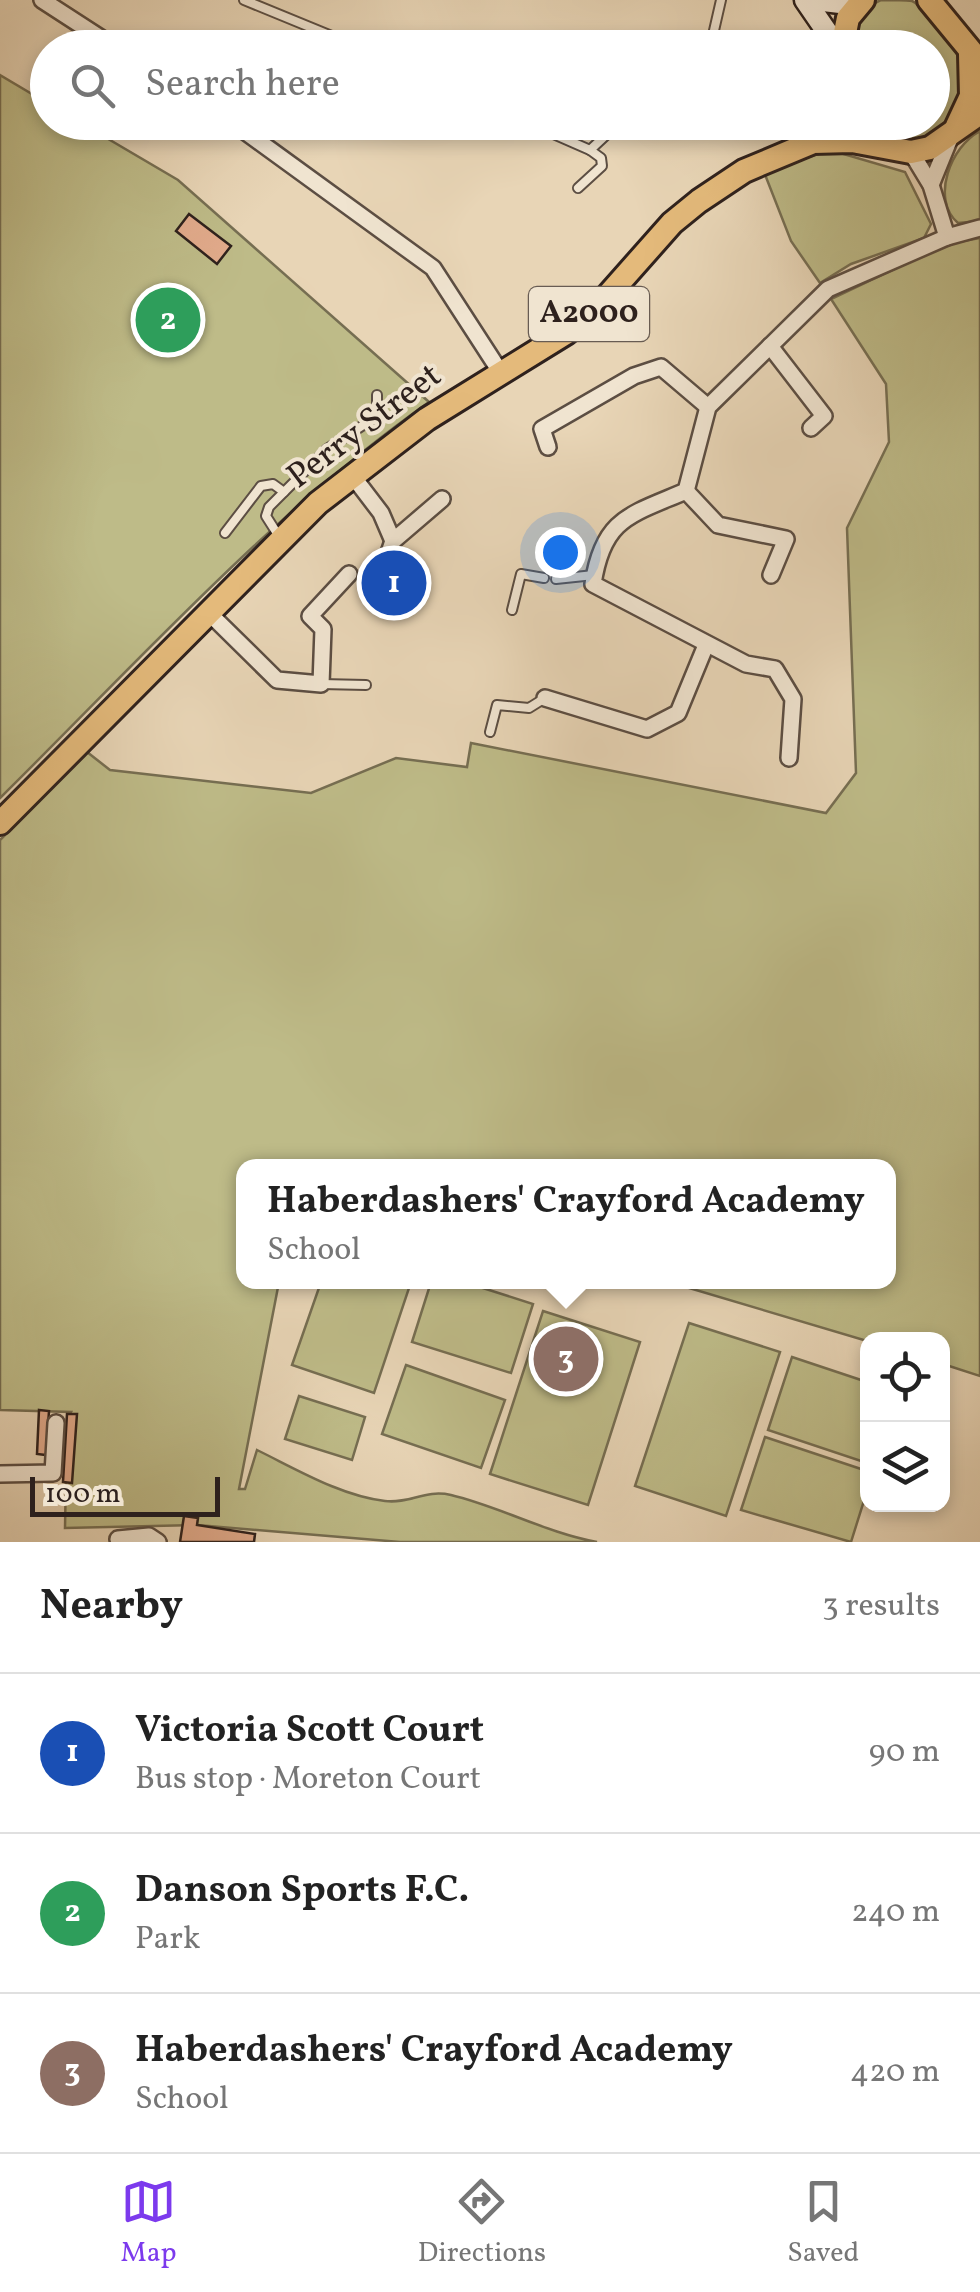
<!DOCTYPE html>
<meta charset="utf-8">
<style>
:root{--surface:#fff;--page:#f6f6f6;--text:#222;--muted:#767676;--line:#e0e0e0;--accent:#7c3aed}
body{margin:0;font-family:Vollkorn,serif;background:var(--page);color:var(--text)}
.controls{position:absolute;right:30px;bottom:30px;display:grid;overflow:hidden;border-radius:20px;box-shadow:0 5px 15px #0003}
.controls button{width:90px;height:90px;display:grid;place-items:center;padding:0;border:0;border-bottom:2px solid var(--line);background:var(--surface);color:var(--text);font:50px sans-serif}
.scale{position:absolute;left:30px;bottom:25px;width:190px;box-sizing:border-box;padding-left:10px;border:5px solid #2e211d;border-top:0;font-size:28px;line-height:35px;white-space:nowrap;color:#2e211d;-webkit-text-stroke:8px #f0e4d0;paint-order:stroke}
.you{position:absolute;left:560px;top:552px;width:35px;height:35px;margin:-25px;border:8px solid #fff;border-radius:50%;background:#1a73e8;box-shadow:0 0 0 15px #1a73e833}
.badge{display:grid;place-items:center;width:65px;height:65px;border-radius:50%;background:var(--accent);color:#fff;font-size:32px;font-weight:700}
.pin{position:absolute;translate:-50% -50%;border:5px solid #fff;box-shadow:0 2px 10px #0006}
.popup{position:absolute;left:236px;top:1159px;width:660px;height:130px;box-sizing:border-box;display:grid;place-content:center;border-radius:20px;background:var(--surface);filter:drop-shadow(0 2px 8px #0005);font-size:32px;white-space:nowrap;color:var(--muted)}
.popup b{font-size:38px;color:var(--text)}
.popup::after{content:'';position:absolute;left:50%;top:100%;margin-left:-20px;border:20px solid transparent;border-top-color:var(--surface)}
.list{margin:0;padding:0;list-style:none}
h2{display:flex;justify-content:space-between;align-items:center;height:130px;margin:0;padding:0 40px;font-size:42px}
h2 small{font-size:32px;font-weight:400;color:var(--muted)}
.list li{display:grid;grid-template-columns:65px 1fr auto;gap:30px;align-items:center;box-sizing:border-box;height:160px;padding:0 40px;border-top:2px solid var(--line)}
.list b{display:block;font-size:38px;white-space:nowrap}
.list p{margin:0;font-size:32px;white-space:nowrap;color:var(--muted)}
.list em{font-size:32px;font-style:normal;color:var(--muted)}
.icon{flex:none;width:55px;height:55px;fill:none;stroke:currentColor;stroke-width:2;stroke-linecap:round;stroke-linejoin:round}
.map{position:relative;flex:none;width:980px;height:1542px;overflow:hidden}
.search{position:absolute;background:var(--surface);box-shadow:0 5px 15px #0003;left:30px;right:30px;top:30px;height:110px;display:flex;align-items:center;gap:25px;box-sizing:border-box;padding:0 35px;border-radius:55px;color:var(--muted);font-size:38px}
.sheet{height:610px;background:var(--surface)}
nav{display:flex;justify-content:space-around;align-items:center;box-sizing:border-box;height:140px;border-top:2px solid var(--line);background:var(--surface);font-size:28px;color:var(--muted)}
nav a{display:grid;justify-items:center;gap:5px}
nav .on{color:var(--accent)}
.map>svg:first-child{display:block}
.green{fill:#bebb88;stroke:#766e52;stroke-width:2.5}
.building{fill:#e2ab8c;stroke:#2e211d;stroke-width:2.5}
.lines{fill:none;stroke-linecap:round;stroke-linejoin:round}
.lane-casing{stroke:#5c4e43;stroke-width:12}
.street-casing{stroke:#5c4e43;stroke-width:20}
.secondary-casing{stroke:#2e211d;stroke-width:25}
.primary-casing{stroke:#2e211d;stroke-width:28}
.lane{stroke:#f0e4d0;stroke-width:8}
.street{stroke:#f0e4d0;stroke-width:15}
.secondary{stroke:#f0e4d0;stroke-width:20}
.primary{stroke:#e4ba7b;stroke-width:22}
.labels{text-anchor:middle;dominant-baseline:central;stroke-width:8;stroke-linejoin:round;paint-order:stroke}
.shield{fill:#f0e4d0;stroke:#685c53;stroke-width:2.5}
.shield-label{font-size:32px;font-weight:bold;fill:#2e211d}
.street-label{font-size:35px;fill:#2e211d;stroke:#f0e4d0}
</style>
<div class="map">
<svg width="980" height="1542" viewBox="0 0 980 1542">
<rect width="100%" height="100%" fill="#e8d5b6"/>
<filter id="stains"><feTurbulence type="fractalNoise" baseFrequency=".002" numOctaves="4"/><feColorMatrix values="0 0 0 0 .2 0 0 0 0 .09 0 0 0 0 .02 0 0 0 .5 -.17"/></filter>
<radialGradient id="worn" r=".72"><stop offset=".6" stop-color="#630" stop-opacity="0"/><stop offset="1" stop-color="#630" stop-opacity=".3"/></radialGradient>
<!-- green -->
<g class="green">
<path d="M881 0C891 0 903 0 912 1 927 7 966 61 966 77 965 126 912 162 875 123L932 122V48L852 47C853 25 859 9 881 0Z"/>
<path d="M0 75 47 103 48 122 81 123 178 180 429 402C270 514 138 662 0 798Z"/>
<path d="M980 131V221L958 223C930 199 951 146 980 131Z"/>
<path d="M830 150 905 172 931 224 924 238 851 264 820 283 791 241 764 172Z"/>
<path d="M980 238V1376L943 1364 942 1340 867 1341 669 1282H888V1166H244V1282H279L239 1489H245L257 1450C296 1469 341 1496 385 1501 410 1504 425 1489 451 1495 501 1507 547 1533 597 1542H400L197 1525 65 1528 67 1419 71 1412 0 1410V840L87 752 110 770 311 793 396 758 467 767 471 743 826 813 856 773 847 528 889 442 886 384 831 299 947 244Z"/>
<path d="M321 1282H411L374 1393 292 1365Z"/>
<path d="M431 1282H464L533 1304 511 1373 412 1342Z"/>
<path d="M543 1311 640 1342 588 1505 490 1474Z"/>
<path d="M689 1323 780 1352 726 1516 635 1486Z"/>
<path d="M792 1357 867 1382V1463L768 1430Z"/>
<path d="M406 1365 505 1400 481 1468 382 1434Z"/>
<path d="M299 1396 365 1417 352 1460 285 1439Z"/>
<path d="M765 1437 867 1471V1491L851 1542 741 1510Z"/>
</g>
<!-- building -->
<g class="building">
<path d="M189 214 231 246 217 264 176 231Z"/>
<path d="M39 1410 49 1411 46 1455 37 1454Z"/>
<path d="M67 1414H77L72 1483 63 1482Z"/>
<path d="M184 1516 198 1518 197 1525 255 1534 254 1542H180Z"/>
</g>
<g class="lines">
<defs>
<g id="lane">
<path d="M244 0 361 48"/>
<path d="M710 48 721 0"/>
<path d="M526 122 590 150"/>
<path d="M578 188 602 166 601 158 590 150 620 122"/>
<path d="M225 533 261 486 273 484 284 492"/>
<path d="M280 538 266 516 269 507 327 449 377 416V395"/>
<path d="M556 579 594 575"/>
<path d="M512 610 521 574 544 578"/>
<path d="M321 684 366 685"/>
<path d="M490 732 497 705 529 708 545 698"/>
</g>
<g id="street">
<path d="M42 0 116 48"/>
<path d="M232 122 433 268 501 373"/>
<path d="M911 152 931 185 947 237"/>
<path d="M931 185 951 136"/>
<path d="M770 346 824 416 811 428"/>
<path d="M548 447 542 429 634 376 661 367 708 407"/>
<path d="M352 475 381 513 393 541"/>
<path d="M686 491 718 525 786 539 771 575"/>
<path d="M374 596 393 541 442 499"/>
<path d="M209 613 277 680 321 684 323 629 310 616 349 574"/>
<path d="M545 698 647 729 678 713 706 645"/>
<path d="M789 758 793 699 775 669 746 664 593 584C603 518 630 515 686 491L708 407 828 289 947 237 980 228"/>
<path d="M0 1474 53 1473 56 1423"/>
<path d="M118 1539 149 1536 158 1542"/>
</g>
<g id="secondary">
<path d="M805 0 838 48"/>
<path d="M815 0 857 5"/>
</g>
<g id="primary">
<path d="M929 0 980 62"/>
<path d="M842 48 848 18 863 0"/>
<path d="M957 126 971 96 970 54"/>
<path d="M0 823 318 503 427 419 566 333 595 310 672 223 699 201 744 171 813 142 852 141 911 152 930 148 980 113"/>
</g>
</defs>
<!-- lane casing -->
<use href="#lane" class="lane-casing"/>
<!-- street casing -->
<use href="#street" class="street-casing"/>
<!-- secondary casing -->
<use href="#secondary" class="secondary-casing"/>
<!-- primary casing -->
<use href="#primary" class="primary-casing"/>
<!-- lane -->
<use href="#lane" class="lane"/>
<!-- street -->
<use href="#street" class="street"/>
<!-- secondary -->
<use href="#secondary" class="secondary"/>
<!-- primary -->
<use href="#primary" class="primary"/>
</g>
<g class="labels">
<!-- shield labels -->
<rect class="shield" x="529" y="287" width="120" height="54" rx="8"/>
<g class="shield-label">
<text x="589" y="314">A2000</text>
</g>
<!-- street labels -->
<g class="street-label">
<text transform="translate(365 427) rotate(-37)">Perry Street</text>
</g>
</g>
<rect width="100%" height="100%" filter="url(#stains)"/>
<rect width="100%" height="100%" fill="url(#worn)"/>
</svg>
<div class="controls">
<button><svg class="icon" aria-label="locate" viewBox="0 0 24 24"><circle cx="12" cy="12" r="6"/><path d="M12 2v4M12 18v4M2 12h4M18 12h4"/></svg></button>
<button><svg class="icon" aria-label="layers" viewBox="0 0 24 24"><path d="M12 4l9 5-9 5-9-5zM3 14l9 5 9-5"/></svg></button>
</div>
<div class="scale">100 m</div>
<div class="you"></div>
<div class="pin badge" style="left:394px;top:583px;background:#1a4fb4">1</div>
<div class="pin badge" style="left:168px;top:320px;background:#2e9e5b">2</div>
<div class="pin badge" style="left:566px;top:1359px;background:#8d6e63">3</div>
<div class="popup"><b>Haberdashers' Crayford Academy</b>School</div>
<div class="search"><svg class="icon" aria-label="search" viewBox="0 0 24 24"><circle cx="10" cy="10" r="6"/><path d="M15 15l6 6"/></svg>Search here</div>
</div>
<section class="sheet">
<h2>Nearby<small>3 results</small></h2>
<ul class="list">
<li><span class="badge" style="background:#1a4fb4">1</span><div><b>Victoria Scott Court</b><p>Bus stop · Moreton Court</p></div><em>90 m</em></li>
<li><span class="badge" style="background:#2e9e5b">2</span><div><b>Danson Sports F.C.</b><p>Park</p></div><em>240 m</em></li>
<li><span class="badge" style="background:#8d6e63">3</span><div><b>Haberdashers' Crayford Academy</b><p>School</p></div><em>420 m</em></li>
</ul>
</section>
<nav>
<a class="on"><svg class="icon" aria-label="map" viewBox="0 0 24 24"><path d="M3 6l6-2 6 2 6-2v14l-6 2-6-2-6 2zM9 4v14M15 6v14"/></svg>Map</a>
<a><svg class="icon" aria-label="directions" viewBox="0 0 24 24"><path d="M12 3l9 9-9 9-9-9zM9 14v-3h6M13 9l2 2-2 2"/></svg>Directions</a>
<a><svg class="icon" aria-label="saved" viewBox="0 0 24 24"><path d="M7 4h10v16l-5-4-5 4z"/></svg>Saved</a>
</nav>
